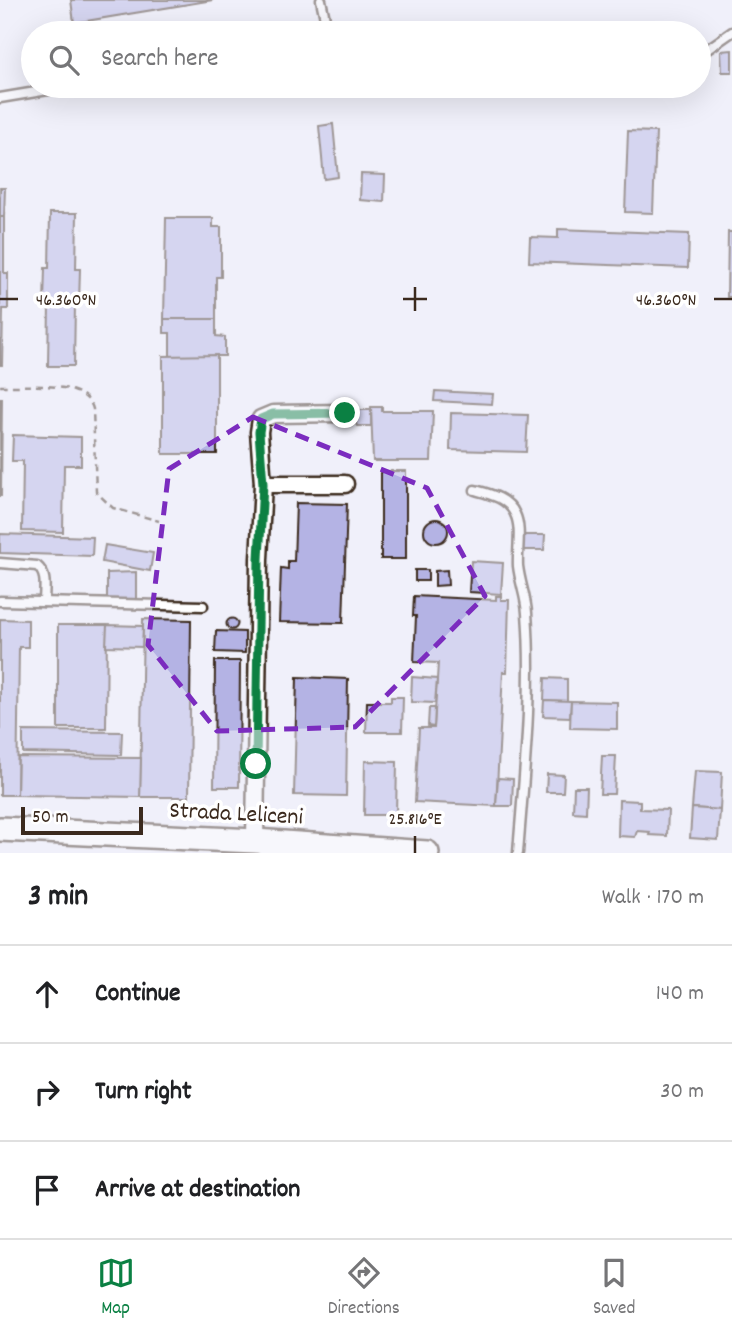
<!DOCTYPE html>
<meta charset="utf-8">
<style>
:root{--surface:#fff;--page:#f6f6f6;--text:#202124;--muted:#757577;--line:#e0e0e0;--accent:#0b8043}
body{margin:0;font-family:Dekko,sans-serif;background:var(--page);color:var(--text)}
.scale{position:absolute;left:21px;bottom:18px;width:122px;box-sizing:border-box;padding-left:7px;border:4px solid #3b2a1e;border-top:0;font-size:19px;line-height:24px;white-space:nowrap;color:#3b2a1e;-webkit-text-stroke:5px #fff;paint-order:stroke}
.stop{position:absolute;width:21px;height:21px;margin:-16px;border:5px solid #0b8043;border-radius:50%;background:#fff}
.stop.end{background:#0b8043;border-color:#fff;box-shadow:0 2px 7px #0008}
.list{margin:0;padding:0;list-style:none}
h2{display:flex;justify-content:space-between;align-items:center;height:91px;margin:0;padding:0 28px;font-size:30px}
h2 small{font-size:23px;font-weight:400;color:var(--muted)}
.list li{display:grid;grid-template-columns:46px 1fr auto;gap:21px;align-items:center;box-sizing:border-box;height:98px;padding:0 28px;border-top:2px solid var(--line)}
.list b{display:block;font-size:26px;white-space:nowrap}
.list em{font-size:23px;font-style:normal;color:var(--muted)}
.icon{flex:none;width:38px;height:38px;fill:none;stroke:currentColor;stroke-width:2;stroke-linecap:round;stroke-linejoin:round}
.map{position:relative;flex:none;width:732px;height:853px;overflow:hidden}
.search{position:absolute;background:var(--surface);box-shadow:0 7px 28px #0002;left:21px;right:21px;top:21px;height:77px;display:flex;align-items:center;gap:18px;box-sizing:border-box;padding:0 24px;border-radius:38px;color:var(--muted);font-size:26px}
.sheet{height:385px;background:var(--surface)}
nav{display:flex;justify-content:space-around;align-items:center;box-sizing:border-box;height:98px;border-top:2px solid var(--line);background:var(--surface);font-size:19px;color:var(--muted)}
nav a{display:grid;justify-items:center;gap:4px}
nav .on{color:var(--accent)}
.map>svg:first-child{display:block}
.building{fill:#b4b3e4;stroke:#3b2a1e;stroke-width:2}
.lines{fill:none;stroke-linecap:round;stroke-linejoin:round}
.lane-casing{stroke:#3b2a1e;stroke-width:13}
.street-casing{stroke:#3b2a1e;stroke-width:21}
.secondary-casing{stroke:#3b2a1e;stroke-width:28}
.path{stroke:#3b2a1e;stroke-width:2.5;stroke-dasharray:7 5;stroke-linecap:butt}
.lane{stroke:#fff;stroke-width:8}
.street{stroke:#fff;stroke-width:16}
.secondary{stroke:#fff;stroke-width:23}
.route{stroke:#0b8043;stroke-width:9}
.marked{fill:none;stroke:#7b2cbf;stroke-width:5;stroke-dasharray:14 9;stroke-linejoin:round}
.ticks{fill:none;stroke:#3b2a1e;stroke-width:2.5}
.labels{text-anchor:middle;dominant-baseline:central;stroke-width:7;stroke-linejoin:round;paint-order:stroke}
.street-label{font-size:24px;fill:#3b2a1e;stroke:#fff}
.ticks-label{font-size:18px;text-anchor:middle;fill:#3b2a1e;stroke:#fff;stroke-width:7;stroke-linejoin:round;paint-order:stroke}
</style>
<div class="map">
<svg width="732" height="853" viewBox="0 0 732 853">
<rect width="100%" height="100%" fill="#f0f0fa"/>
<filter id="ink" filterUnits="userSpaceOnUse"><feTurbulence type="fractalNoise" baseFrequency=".0143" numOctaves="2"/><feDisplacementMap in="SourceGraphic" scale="14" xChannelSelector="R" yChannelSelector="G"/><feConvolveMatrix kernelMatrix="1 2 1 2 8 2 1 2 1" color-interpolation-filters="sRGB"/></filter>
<g filter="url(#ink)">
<!-- building -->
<g class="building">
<path d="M71 0H213L74 23Z"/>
<path d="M732 50V72H722L721 51Z"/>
<path d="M333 124 338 177 324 179 319 126Z"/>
<path d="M628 131 656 132 653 213 625 212Z"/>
<path d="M361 174 385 175 384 202 360 200Z"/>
<path d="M0 188H5L4 217H0Z"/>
<path d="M50 213H77L76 269H80L79 304H75L74 366H48L49 304H44L45 268H49Z"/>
<path d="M0 217H4V273H8V309H3L2 365H0Z"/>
<path d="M166 218H213V227H221V277H216V319H164Z"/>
<path d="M558 229 689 234 688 268 529 262 530 237 558 238Z"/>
<path d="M728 232H732V297H727Z"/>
<path d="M164 319H216V336L225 337V356H170V333H164Z"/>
<path d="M217 355V454H163V356Z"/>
<path d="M435 391 493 394 492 404 434 401Z"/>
<path d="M0 398H2L1 496H0Z"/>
<path d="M371 407H382V411H433L431 461H373Z"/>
<path d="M357 410H371V426H357L353 415H357Z"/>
<path d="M451 413 528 415 526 452 450 450Z"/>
<path d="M13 435 81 437V465H64L63 532 22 531 23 461H12Z"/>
<rect x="381" y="471" width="25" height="88"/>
<path d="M296 503 347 504 343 623 279 622 281 568 288 569V561H294Z"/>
<circle cx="436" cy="531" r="12"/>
<path d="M0 534 93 537 92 556 0 553Z"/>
<path d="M523 535H545L544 550H522Z"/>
<path d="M105 545 153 553 150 571 102 562Z"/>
<path d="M471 561 503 563 501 594 469 592Z"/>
<rect x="415" y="570" width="13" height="11"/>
<path d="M447 570 448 585 435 586V571Z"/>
<path d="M136 572V601H107V573Z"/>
<path d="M414 596 496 600V596H501V600H509L507 672H503L496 806 415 802 419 728H434L438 663 414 662 416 616H413Z"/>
<circle cx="232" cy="624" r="5.5"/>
<path d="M0 619 28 620V647H19L17 795H0Z"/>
<path d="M143 619 191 620 189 797H140Z"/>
<path d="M58 625H107L106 728H58Z"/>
<path d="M107 625 143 626 142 647 106 646Z"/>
<path d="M216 631 245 632V653L215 652Z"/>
<path d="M215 661H240L239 787H214Z"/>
<path d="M297 677 348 679 346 796 294 795Z"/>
<path d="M412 677 437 679 435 703 411 702Z"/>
<path d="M545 678 567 679V701L544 700Z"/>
<path d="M391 697H403L402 732H366L367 702H391Z"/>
<path d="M544 700 571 701 570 717 543 716Z"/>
<path d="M571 701 617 702V729L570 728Z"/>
<path d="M429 708H435L434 727 428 726Z"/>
<path d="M23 731 122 732 121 755 23 753Z"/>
<path d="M602 756H616L614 794H600Z"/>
<path d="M18 757 141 758 140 797 17 795Z"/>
<path d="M365 761 397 762 396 815H364Z"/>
<path d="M695 771 722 772 720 810 692 808Z"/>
<path d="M547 774 564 775 563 792H546Z"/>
<path d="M498 778 513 779 512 806H496Z"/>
<path d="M574 787H587L586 813 573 812Z"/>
<path d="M619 800 640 801V809L668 810 667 836 649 835 650 832 637 831 635 837 618 836Z"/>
<path d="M692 808 720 810 718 840 690 838Z"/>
</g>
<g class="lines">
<defs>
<g id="lane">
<path d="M321 0 328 33"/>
<path d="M699 55 732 32"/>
<path d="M0 98 72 86"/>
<path d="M475 490C490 494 508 498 515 514 522 528 517 550 518 566 520 583 526 597 527 613 533 693 524 774 518 853"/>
<path d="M0 563 37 566C48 575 44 589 44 602"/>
<path d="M0 601 203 606"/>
</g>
<g id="street">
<path d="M263 484 259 432 261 419 273 414 345 413"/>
<path d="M255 841 259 559 263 484H345"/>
</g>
<path id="secondary" d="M0 829 255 841 427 853"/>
</defs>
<!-- lane casing -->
<use href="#lane" class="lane-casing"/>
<!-- street casing -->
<use href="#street" class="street-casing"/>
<!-- secondary casing -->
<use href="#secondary" class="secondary-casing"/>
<!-- path -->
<path class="path" d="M0 386C25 387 85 379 93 409L96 492 113 508 159 521"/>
<!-- lane -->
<use href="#lane" class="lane"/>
<!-- street -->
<use href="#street" class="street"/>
<!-- secondary -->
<use href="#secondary" class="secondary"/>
</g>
</g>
<g class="lines" filter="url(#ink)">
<!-- route -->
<path class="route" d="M256 764 259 559 263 484 259 432 261 419 273 414 345 413"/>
</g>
<!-- marked area -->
<path d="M0 0H732V853H0ZM253 417 427 488 485 596 355 727 217 731 148 645 169 469Z" fill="#f0f0fa" fill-opacity=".55" fill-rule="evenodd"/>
<path class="marked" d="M253 417 427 488 485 596 355 727 217 731 148 645 169 469Z"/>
<!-- ticks -->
<path class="ticks" d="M415 287V311M0 299H18M403 299H427M714 299H732M415 836V853"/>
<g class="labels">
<!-- street labels -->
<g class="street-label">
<text transform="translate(236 815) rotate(3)">Strada Leliceni</text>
</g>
</g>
<g class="ticks-label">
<text x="66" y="305">46.360°N</text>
<text x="666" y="305">46.360°N</text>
<text x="415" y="824">25.816°E</text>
</g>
</svg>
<div class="scale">50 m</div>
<div class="stop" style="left:256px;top:764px"></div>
<div class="stop end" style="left:345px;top:413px"></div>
<div class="search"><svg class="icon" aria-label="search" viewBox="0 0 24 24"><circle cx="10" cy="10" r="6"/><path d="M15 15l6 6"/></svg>Search here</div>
</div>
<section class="sheet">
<h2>3 min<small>Walk · 170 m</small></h2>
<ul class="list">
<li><svg class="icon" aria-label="ahead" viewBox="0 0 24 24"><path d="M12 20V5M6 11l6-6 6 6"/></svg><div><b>Continue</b></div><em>140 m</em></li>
<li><svg class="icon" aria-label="right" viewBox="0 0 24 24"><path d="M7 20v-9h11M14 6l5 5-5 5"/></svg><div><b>Turn right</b></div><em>30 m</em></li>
<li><svg class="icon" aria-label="arrive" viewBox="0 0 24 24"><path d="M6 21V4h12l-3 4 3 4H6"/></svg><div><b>Arrive at destination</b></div></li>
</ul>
</section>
<nav>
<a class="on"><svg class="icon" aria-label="map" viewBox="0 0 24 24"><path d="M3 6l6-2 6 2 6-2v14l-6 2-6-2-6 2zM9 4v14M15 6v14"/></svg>Map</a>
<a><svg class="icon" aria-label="directions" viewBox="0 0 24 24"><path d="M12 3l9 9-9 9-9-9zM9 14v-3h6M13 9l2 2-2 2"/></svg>Directions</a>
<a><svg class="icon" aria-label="saved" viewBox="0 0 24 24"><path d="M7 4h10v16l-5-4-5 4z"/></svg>Saved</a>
</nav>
